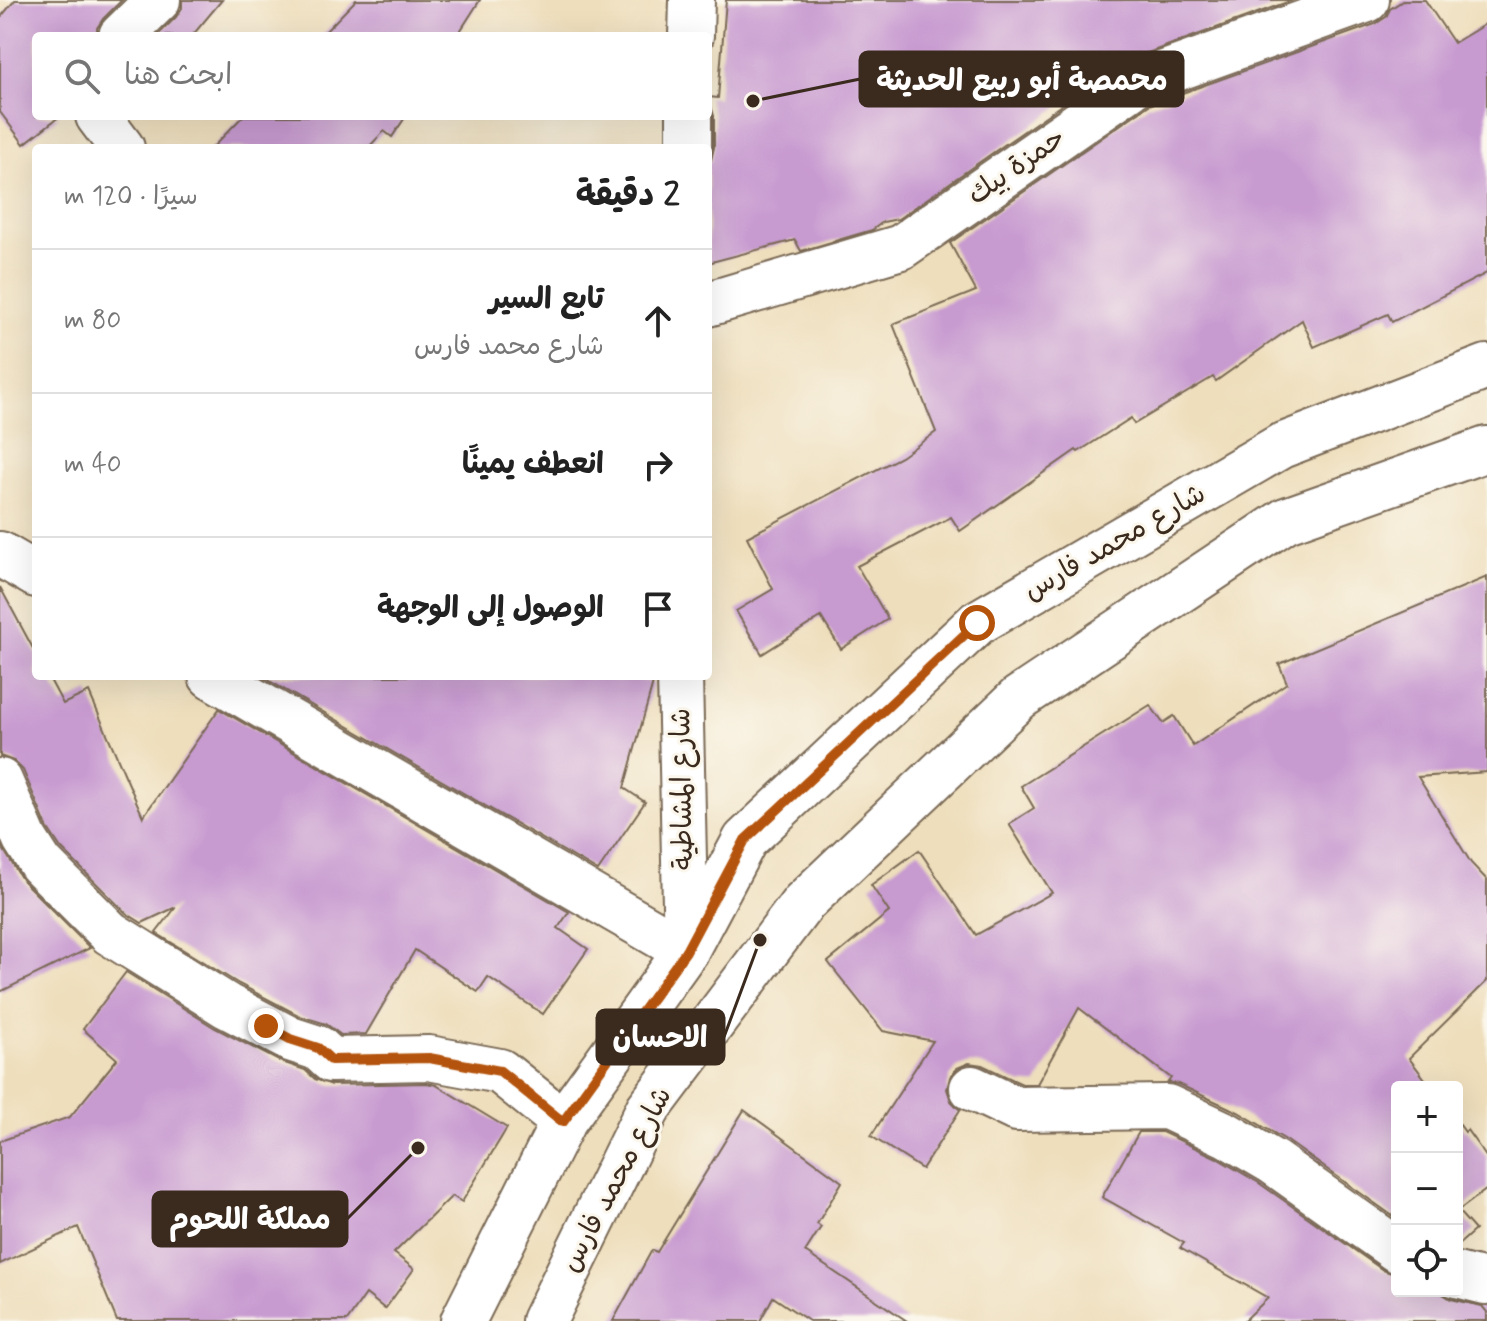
<!DOCTYPE html>
<html lang="ar">
<meta charset="utf-8">
<style>
:root{--surface:#fff;--page:#f6f6f6;--text:#222;--muted:#767676;--line:#e0e0e0}
body{margin:0;font-family:Mynerve,"Playpen Sans Arabic",sans-serif;background:var(--page);color:var(--text);direction:rtl}
.controls{position:absolute;right:24px;bottom:24px;display:grid;overflow:hidden;border-radius:8px;box-shadow:0 8px 32px #0002}
.controls button{width:72px;height:72px;display:grid;place-items:center;padding:0;border:0;border-bottom:2px solid var(--line);background:var(--surface);color:var(--text);font:40px sans-serif}
.stop{position:absolute;width:24px;height:24px;margin:-18px;border:6px solid #b45309;border-radius:50%;background:#fff}
.stop.end{background:#b45309;border-color:#fff;box-shadow:0 2px 8px #0008}
.list{margin:0;padding:0;list-style:none}
h2{display:flex;justify-content:space-between;align-items:center;height:104px;margin:0;padding:0 32px;font-size:34px}
h2 small{font-size:26px;font-weight:400;color:var(--muted)}
.list li{display:grid;grid-template-columns:52px 1fr auto;gap:24px;align-items:center;box-sizing:border-box;height:144px;padding:0 32px;border-top:2px solid var(--line)}
.list b{display:block;font-size:30px;white-space:nowrap}
.list p{margin:0;font-size:26px;white-space:nowrap;color:var(--muted)}
.list em{font-size:26px;font-style:normal;color:var(--muted)}
.icon{flex:none;width:44px;height:44px;fill:none;stroke:currentColor;stroke-width:2;stroke-linecap:round;stroke-linejoin:round}
.map{position:relative;flex:none;width:1487px;height:1321px;overflow:hidden;direction:ltr}
.search{position:absolute;background:var(--surface);box-shadow:0 8px 32px #0002;left:32px;top:32px;width:680px;height:88px;display:flex;align-items:center;gap:20px;box-sizing:border-box;padding:0 28px;border-radius:8px;color:var(--muted);font-size:30px}
.panel{position:absolute;background:var(--surface);box-shadow:0 8px 32px #0002;left:32px;top:144px;width:680px;height:536px;border-radius:8px;direction:rtl}
.map>svg:first-child{display:block}
.building{fill:#c79ad0}
.lines{fill:none;stroke-linecap:round;stroke-linejoin:round}
.minor-casing{stroke:#7a6955;stroke-width:48}
.secondary-casing{stroke:#7a6955;stroke-width:48}
.primary-casing{stroke:#7a6955;stroke-width:48}
.minor{stroke:#fff;stroke-width:44}
.secondary{stroke:#fff;stroke-width:44}
.primary{stroke:#fff;stroke-width:44}
.route{stroke:#b45309;stroke-width:10}
.labels{text-anchor:middle;dominant-baseline:central;stroke-width:6;stroke-linejoin:round;paint-order:stroke}
.street-label{font-size:28px;fill:#3b2a1e;stroke:#fbf7ec}
.leader{fill:none;stroke:#3b2a1e;stroke-width:3}
.callout-dot{fill:#3b2a1e;stroke:#fbf7ec;stroke-width:3}
.callout{fill:#3b2a1e;stroke:#3b2a1e;stroke-width:3}
.callout-label{font-size:30px;text-anchor:middle;font-weight:bold;fill:#fff}
</style>
<div class="map">
<svg width="1487" height="1321" viewBox="0 0 1487 1321">
<rect width="100%" height="100%" fill="#fbf7ec"/>
<filter id="ink" filterUnits="userSpaceOnUse"><feTurbulence type="fractalNoise" baseFrequency=".0125" numOctaves="2"/><feDisplacementMap in="SourceGraphic" scale="16" xChannelSelector="R" yChannelSelector="G"/><feConvolveMatrix kernelMatrix="1 2 1 2 8 2 1 2 1" color-interpolation-filters="sRGB"/></filter>
<filter id="wash" filterUnits="userSpaceOnUse"><feTurbulence type="fractalNoise" baseFrequency=".006" numOctaves="4" result="noise"/><feDisplacementMap in="SourceGraphic" scale="32" xChannelSelector="R" yChannelSelector="G"/><feGaussianBlur stdDeviation="1.8" result="paint"/><feColorMatrix in="noise" values="0 0 0 0 0 0 0 0 0 0 0 0 0 0 0 0 0 1.4 0 .05"/><feComposite in="paint" operator="in"/></filter>
<g filter="url(#wash)">
<rect width="100%" height="100%" fill="#eedebc"/>
<g id="blocks">
<!-- building -->
<g class="building">
<path d="M15 0H122L103 19 97 28V36H36V116H60L24 144 0 112V18Z"/>
<path d="M182 0H222L192 36H157L176 17 182 8Z"/>
<path d="M356 0H480L457 36H321Z"/>
<path d="M726 0H1293L1123 62 898 219 883 222 872 230 801 251 795 240 708 263V163L711 160 714 148V116L708 97 718 98Z"/>
<path d="M1404 0H1425L1454 43 1487 23V273L1392 322 1388 314 1314 347 1302 320 1216 381 1213 377 1134 424 1131 418 1078 452 1076 450 960 531 951 517 857 566 888 619 841 649 821 617 762 654 736 611 773 589 747 537 901 457 936 432 893 324 976 291 950 243 1149 105 1375 24 1386 17 1390 9Z"/>
<path d="M243 116H406L392 137 384 131 368 148H212Z"/>
<path d="M1487 577V772L1418 777 1471 863 1487 880V981L1409 1058 1431 1087H1397V1219L1286 1140 1238 1112 1178 1084 1168 1082 1171 1078 1079 1008 1037 1084H1022L982 1065 969 1063 957 1068 950 1077 947 1089 951 1101 960 1110 922 1169 871 1136 933 1041 883 1031 828 962 889 912 871 885 919 850 976 935 1052 893 1009 824 1034 808 1021 786 1150 705 1163 723 1174 716 1193 746 1287 683 1279 664Z"/>
<path d="M0 587 36 654V676H48L63 704 89 692 143 817 219 709 569 912 558 928 588 949 543 1014 488 977 478 992 415 950 366 1034 341 1035 326 1024 300 1016 239 984 156 933 176 907 142 923 126 913 61 848 47 827 23 770 14 761 0 756Z"/>
<path d="M261 676H627L653 683 624 788 645 802 598 871Z"/>
<path d="M0 844 23 881 90 948 0 992Z"/>
<path d="M126 972 215 1028 279 1061 305 1070 315 1079 332 1085 427 1083 436 1085 507 1128 462 1202 452 1196 394 1253 414 1269 385 1309 366 1294 347 1321H117L78 1227 0 1264V1141L70 1117 117 1059 83 1029Z"/>
<path d="M744 1110 842 1182 817 1224 821 1227 805 1252 907 1321H809L773 1297 760 1321H613L652 1250 657 1252Z"/>
<path d="M1457 1121 1465 1132 1467 1130 1487 1158V1189L1458 1211 1475 1230 1457 1246Z"/>
<path d="M1139 1132H1162L1215 1157 1259 1183 1383 1270 1397 1275V1291H1438L1451 1299 1482 1306 1487 1312V1321H1244L1268 1298 1180 1248 1184 1243 1102 1197Z"/>
</g>
</g>
</g>
<g filter="url(#ink)">
<use href="#blocks" fill-opacity="0" stroke="#7a6955" stroke-width="2"/>
<g class="lines">
<defs>
<g id="minor">
<path d="M121 36 158 0"/>
<path d="M98 116 122 148"/>
<path d="M708 304 901 247 1137 83 1367 0"/>
<path d="M0 554 36 575"/>
<path d="M211 676 686 951"/>
<path d="M0 781 25 839 41 864 110 933 227 1006 290 1039 318 1048 331 1060 429 1058 500 1071 563 1122"/>
<path d="M972 1088 1016 1109 1167 1107 1227 1135 1273 1162 1397 1250"/>
<path d="M1457 1275 1485 1282"/>
</g>
<g id="secondary">
<path d="M691 36 692 0"/>
<path d="M689 148V116"/>
<path d="M680 676 686 951"/>
</g>
<g id="primary">
<path d="M463 1321 563 1122 686 951 745 840 977 623 1281 446 1487 367"/>
<path d="M544 1321 648 1109 803 903 1019 698 1286 520 1487 449"/>
</g>
</defs>
<!-- minor casing -->
<use href="#minor" class="minor-casing"/>
<!-- secondary casing -->
<use href="#secondary" class="secondary-casing"/>
<!-- primary casing -->
<use href="#primary" class="primary-casing"/>
<!-- minor -->
<use href="#minor" class="minor"/>
<!-- secondary -->
<use href="#secondary" class="secondary"/>
<!-- primary -->
<use href="#primary" class="primary"/>
</g>
</g>
<g class="lines" filter="url(#ink)">
<!-- route -->
<path class="route" d="M266 1026 290 1039 318 1048 331 1060 429 1058 500 1071 563 1122 686 951 745 840 977 623"/>
</g>
<g class="labels">
<!-- street labels -->
<g class="street-label">
<text transform="translate(1017 167) rotate(-35)">حمزة بيك</text>
<text transform="translate(1115 543) rotate(-30)">شارع محمد فارس</text>
<text transform="translate(683 789) rotate(-91)">شارع المشاطية</text>
<text transform="translate(617 1180) rotate(-62)">شارع محمد فارس</text>
</g>
</g>
<!-- callouts -->
<path class="leader" d="M753 101L860 79M760 940L724 1037M418 1148L347 1219"/>
<g class="callout-dot">
<circle cx="753" cy="101" r="8"/>
<circle cx="760" cy="940" r="8"/>
<circle cx="418" cy="1148" r="8"/>
</g>
<g class="callout">
<rect x="860" y="52" width="323" height="54" rx="8"/>
<rect x="597" y="1010" width="127" height="54" rx="8"/>
<rect x="153" y="1192" width="194" height="54" rx="8"/>
</g>
<g class="callout-label">
<text x="1022" y="90">محمصة أبو ربيع الحديثة</text>
<text x="660" y="1047">الاحسان</text>
<text x="250" y="1229">مملكة اللحوم</text>
</g>
</svg>
<div class="controls">
<button>+</button>
<button>−</button>
<button><svg class="icon" aria-label="locate" viewBox="0 0 24 24"><circle cx="12" cy="12" r="6"/><path d="M12 2v4M12 18v4M2 12h4M18 12h4"/></svg></button>
</div>
<div class="stop" style="left:977px;top:623px"></div>
<div class="stop end" style="left:266px;top:1026px"></div>
<div class="search"><svg class="icon" aria-label="search" viewBox="0 0 24 24"><circle cx="10" cy="10" r="6"/><path d="M15 15l6 6"/></svg>ابحث هنا</div>
<section class="panel">
<h2>2 دقيقة<small>سيرًا · 120 m</small></h2>
<ul class="list">
<li><svg class="icon" aria-label="ahead" viewBox="0 0 24 24"><path d="M12 20V5M6 11l6-6 6 6"/></svg><div><b>تابع السير</b><p>شارع محمد فارس</p></div><em>80 m</em></li>
<li><svg class="icon" aria-label="right" viewBox="0 0 24 24"><path d="M7 20v-9h11M14 6l5 5-5 5"/></svg><div><b>انعطف يمينًا</b></div><em>40 m</em></li>
<li><svg class="icon" aria-label="arrive" viewBox="0 0 24 24"><path d="M6 21V4h12l-3 4 3 4H6"/></svg><div><b>الوصول إلى الوجهة</b></div></li>
</ul>
</section>
</div>
